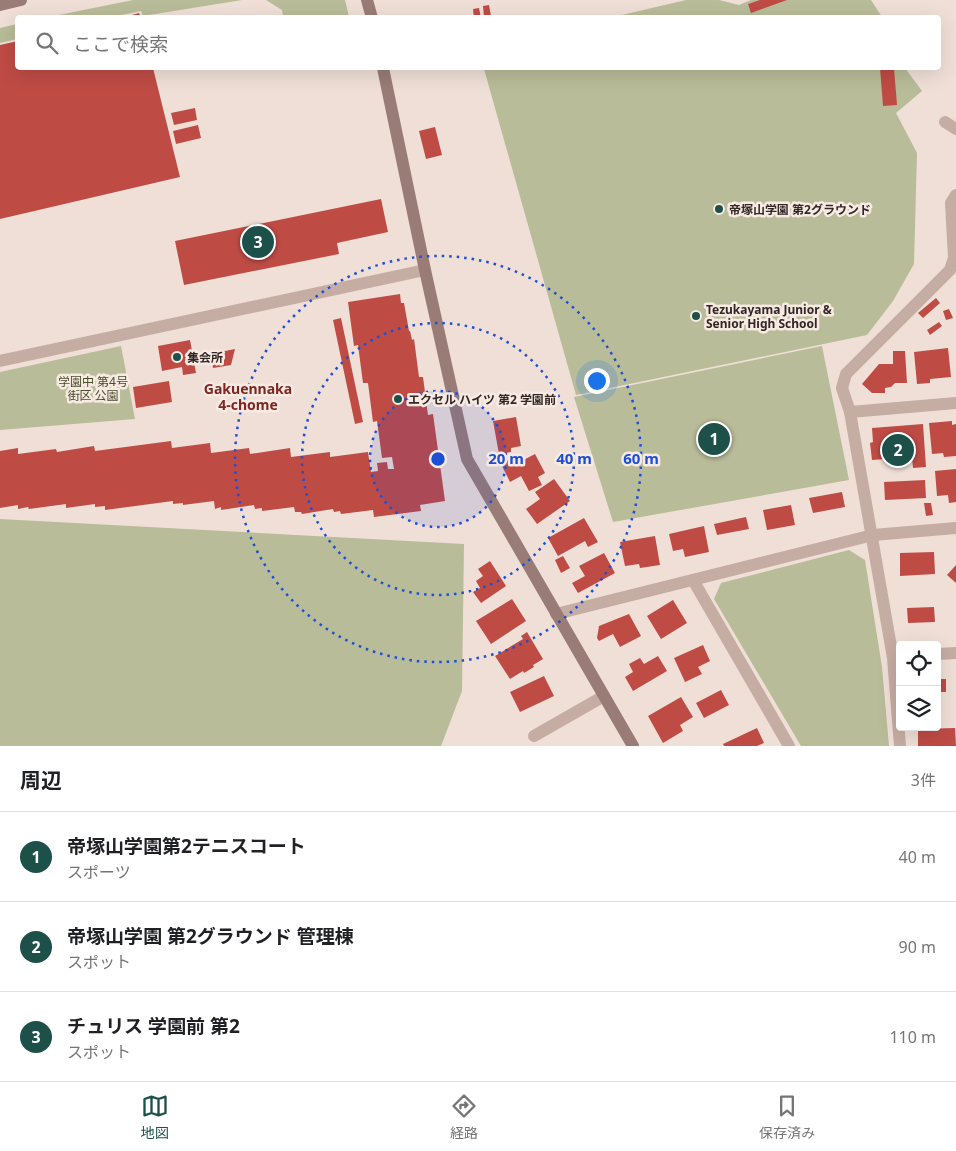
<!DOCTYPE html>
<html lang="ja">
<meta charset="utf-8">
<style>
:root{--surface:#fff;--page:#f6f6f6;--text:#202124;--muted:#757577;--line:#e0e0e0;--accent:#1e504a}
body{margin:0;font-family:"Noto Sans","Noto Sans JP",sans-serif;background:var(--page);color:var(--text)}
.controls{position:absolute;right:15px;bottom:15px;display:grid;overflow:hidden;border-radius:5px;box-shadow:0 5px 20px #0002}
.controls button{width:45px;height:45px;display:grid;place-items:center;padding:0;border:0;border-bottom:1px solid var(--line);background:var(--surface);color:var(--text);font:25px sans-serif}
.you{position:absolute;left:596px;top:380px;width:18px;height:18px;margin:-12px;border:4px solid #fff;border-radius:50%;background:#1a73e8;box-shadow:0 0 0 8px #1a73e833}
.badge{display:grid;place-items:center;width:32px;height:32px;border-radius:50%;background:var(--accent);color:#fff;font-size:16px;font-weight:700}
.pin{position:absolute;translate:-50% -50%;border:2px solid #fff;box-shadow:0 1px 5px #0006}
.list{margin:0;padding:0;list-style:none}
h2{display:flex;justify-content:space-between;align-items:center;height:65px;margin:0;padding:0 20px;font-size:21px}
h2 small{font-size:16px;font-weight:400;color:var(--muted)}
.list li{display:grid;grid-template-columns:32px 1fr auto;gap:15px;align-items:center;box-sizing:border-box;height:90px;padding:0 20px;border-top:1px solid var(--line)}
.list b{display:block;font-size:19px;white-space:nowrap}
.list p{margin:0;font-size:16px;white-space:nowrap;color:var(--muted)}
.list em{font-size:16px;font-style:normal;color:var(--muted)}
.icon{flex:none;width:28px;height:28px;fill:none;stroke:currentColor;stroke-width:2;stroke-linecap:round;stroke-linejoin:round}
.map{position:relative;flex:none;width:956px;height:746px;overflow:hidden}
.search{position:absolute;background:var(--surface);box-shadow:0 5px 20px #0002;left:15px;right:15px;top:15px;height:55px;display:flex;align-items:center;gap:12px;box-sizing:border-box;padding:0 18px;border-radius:5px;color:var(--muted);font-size:19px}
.sheet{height:335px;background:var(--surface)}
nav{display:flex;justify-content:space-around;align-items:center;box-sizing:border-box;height:70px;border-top:1px solid var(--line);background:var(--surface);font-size:14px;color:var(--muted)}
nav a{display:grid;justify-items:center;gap:2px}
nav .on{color:var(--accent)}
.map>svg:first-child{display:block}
.green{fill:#b8bc98}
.building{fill:#bf4b45}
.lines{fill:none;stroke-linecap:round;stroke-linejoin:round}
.lane{stroke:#c6ada4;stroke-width:12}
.street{stroke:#c6ada4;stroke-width:12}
.secondary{stroke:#997c76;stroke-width:12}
.ring{fill:none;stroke:#1d4ed8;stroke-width:2.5;stroke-dasharray:2.5 5}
.poi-dot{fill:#1e504a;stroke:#f7eae3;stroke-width:2}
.labels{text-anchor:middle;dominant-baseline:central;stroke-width:5;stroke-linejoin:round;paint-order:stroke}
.poi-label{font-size:12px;font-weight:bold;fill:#322725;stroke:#f7eae3;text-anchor:start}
.park-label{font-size:12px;fill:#484e2b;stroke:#f7eae3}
.neighbourhood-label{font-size:14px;font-weight:bold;fill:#7c2723;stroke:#f7eae3}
.centre{fill:#1d4ed8;stroke:#f7eae3;stroke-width:2.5}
.ring-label{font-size:15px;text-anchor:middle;font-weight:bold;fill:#1d4ed8;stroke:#f7eae3;stroke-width:5;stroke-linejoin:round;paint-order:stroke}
</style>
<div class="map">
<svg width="956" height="746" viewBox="0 0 956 746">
<rect width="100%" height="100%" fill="#efdfd7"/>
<!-- green -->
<g class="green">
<path d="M133 0H242L143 16 141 11 112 17H49Z"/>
<path d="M266 0H345L349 17H283L282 10Z"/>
<path d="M686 0H719L739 5 751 0H871L882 17 609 18Z"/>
<path d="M17 24V39L0 43V28Z"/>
<path d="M486 68H905L922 91 896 113 917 153 914 264 893 301 867 335 576 395 484 69Z"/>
<path d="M121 346 135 419 0 430V372Z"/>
<path d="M822 346 849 480 613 522 574 397Z"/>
<path d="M0 519 464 544 462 691 441 746H0Z"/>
<path d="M849 550 865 560 882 667 889 746H801L714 599 721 583Z"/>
</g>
<!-- building -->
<g class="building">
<path d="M760 0H787L751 13 748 4Z"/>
<path d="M489 5 491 16 484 17 483 6Z"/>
<path d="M479 8 481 18H474L473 9Z"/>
<path d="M139 13 141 18H125V17Z"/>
<path d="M18 41V68H153L180 177 0 219V45Z"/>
<path d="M880 68H894L897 105 883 106Z"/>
<path d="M195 108 197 120 174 125 171 113Z"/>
<path d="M198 125 201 138 176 144 173 131Z"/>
<path d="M435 127 442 155 426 159 419 131Z"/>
<path d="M381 199 388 232 337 243 339 254 184 285 175 241Z"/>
<path d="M400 294 401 303H404L409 331H410L412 340 414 339 419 377H423L428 415 433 414 445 501 420 505 421 511 374 517 373 510 341 514 340 511 334 512 333 509 302 514 301 512H295L294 507 262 511V508L255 509 254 505 221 510V507L215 509 214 501 183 505V503L173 504V501L105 510V506L95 507V504L66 508V504L29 509 28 507 18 509V505L0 508V451L18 448V454L56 449 57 452 94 446 95 451 171 441 172 448 210 443 211 453 249 448 250 454 290 448 291 457 330 452V457L368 452 371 472 378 471 377 463 387 462 388 469H394L392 457 382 458 377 421 373 422 368 383H363L358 345 354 346 348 302Z"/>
<path d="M936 298 940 303 923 318 918 313Z"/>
<path d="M949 309 953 318 946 320 943 311Z"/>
<path d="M341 318 363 422 355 424 333 320Z"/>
<path d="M939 322 942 326 930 335 927 330Z"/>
<path d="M190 340 196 373 183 375 182 367 162 371 158 346Z"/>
<path d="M948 348 951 377 930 379V383L917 384 914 352Z"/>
<path d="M235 349 231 365 213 368 210 354Z"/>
<path d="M893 351H905L907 383H895L891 387 885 388V393H872L862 384 879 364H893Z"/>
<path d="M169 381 172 402 136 408 133 387Z"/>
<path d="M516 417 521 446 511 448V452L499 454 493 421Z"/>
<path d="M952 421V425L956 424V456L944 457 943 453 932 454 929 423Z"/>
<path d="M923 424 926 467 913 468 912 457 872 460 870 443 873 442 872 428Z"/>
<path d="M535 454 545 473 538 477 542 485 529 491 521 476 510 482 501 464 511 459 514 465Z"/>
<path d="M956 469V502L949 503 948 495 937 496 935 471Z"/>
<path d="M554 479 570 501 537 524 526 509 540 499 535 492Z"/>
<path d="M925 480 926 498 885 500 884 482Z"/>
<path d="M842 492 845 507 813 513 809 498Z"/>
<path d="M924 503H931L933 515 926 516Z"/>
<path d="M791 505 795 525 767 530 763 510Z"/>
<path d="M746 517 749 529 717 535 714 524Z"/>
<path d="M584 518 598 542 588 547 585 541 558 556 548 538Z"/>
<path d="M704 526 709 552 685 557 683 549 673 551 669 534Z"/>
<path d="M655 536 660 565 640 568 639 564 625 566 620 542Z"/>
<path d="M934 552 935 574 900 576V553Z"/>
<path d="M604 553 615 573 578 593 572 583 585 576 579 566Z"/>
<path d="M563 556 570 568 561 573 555 560Z"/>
<path d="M490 561 506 586 481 603 473 592 480 588 476 581 483 576 478 569Z"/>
<path d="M956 565V583L947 575Z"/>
<path d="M512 599 526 621 491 644 476 621Z"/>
<path d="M673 600 687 623 661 639 647 616Z"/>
<path d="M934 607 935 622 908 623 907 608Z"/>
<path d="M629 614 641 636 620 647 613 634 599 641 597 638 599 626Z"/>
<path d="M527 632 543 659 533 665 534 667 524 673 523 671 510 679 495 656 523 639 521 636Z"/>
<path d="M703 645 710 661 698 667 702 674 685 682 674 658Z"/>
<path d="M658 656 667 671 633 691 625 677 633 672 629 664 640 658 644 664Z"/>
<path d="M544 676 554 696 520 712 510 692Z"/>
<rect x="937" y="679" width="9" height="13"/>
<path d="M721 690 729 705 704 718 696 703Z"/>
<path d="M681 697 693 717 680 725 683 731 663 743 648 716Z"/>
<path d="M757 728 764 743 757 746H724L723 744Z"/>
<path d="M955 728 956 746H918V729Z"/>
</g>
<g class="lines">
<!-- lane -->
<g class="lane">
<path d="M945 122 956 129"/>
<path d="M534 736 604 696"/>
</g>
<!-- street -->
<g class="street">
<path d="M0 361 425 270"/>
<path d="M850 412 956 403"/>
<path d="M693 580 789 746"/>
<path d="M556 614 873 535 956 528"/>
<path d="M937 654 956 653"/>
<path d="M900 746 893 658 850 412 842 388 846 374 950 270 954 258 951 203 956 195"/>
</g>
<!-- secondary -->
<g class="secondary">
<path d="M367 0 372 18"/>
<path d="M0 5 21 0"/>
<path d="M383 68 425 270 467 459 633 746"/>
</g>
</g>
<!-- distance rings -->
<circle cx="438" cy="459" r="68" fill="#1d4ed8" fill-opacity=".12"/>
<g class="ring">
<circle cx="438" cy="459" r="68"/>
<circle cx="438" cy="459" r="136"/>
<circle cx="438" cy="459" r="203"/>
</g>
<!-- markers -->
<g class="poi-dot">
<circle cx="719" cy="209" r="5"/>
<circle cx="696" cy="316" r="5"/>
<circle cx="177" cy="357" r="5"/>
<circle cx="398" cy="399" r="5"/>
</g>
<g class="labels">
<!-- poi labels -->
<g class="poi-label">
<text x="729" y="209">帝塚山学園 第2グラウンド</text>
<text x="706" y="309">Tezukayama Junior &amp;<tspan x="706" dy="14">Senior High School</tspan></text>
<text x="187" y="357">集会所</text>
<text x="408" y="399">エクセル ハイツ 第2 学園前</text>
</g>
<!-- park labels -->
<g class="park-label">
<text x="93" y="381">学園中 第4号<tspan x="93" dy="14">街区 公園</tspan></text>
</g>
<!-- neighbourhood labels -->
<g class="neighbourhood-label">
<text x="248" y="388">Gakuennaka<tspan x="248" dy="16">4-chome</tspan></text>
</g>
</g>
<circle cx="438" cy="459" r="8" class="centre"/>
<g class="ring-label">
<text x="506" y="464">20 m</text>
<text x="574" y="464">40 m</text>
<text x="641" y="464">60 m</text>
</g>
</svg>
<div class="controls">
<button><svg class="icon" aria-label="locate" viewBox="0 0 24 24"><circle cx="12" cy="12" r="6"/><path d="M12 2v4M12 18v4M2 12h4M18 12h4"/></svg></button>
<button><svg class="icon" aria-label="layers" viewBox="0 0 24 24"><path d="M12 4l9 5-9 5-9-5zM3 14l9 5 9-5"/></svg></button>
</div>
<div class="you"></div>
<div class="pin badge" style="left:714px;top:439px">1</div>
<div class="pin badge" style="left:898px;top:450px">2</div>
<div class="pin badge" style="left:258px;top:242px">3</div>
<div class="search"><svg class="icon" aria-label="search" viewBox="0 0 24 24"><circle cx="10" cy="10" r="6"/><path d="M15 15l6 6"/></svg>ここで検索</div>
</div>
<section class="sheet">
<h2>周辺<small>3件</small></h2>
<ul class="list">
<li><span class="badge">1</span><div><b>帝塚山学園第2テニスコート</b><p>スポーツ</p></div><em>40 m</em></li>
<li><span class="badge">2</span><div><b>帝塚山学園 第2グラウンド 管理棟</b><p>スポット</p></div><em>90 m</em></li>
<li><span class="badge">3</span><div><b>チュリス 学園前 第2</b><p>スポット</p></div><em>110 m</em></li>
</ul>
</section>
<nav>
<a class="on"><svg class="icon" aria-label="map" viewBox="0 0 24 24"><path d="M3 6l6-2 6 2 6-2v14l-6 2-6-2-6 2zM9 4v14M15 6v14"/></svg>地図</a>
<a><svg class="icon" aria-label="directions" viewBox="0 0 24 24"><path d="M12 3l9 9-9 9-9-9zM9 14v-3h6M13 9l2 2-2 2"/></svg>経路</a>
<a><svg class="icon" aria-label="saved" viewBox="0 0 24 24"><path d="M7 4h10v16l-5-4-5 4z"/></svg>保存済み</a>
</nav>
